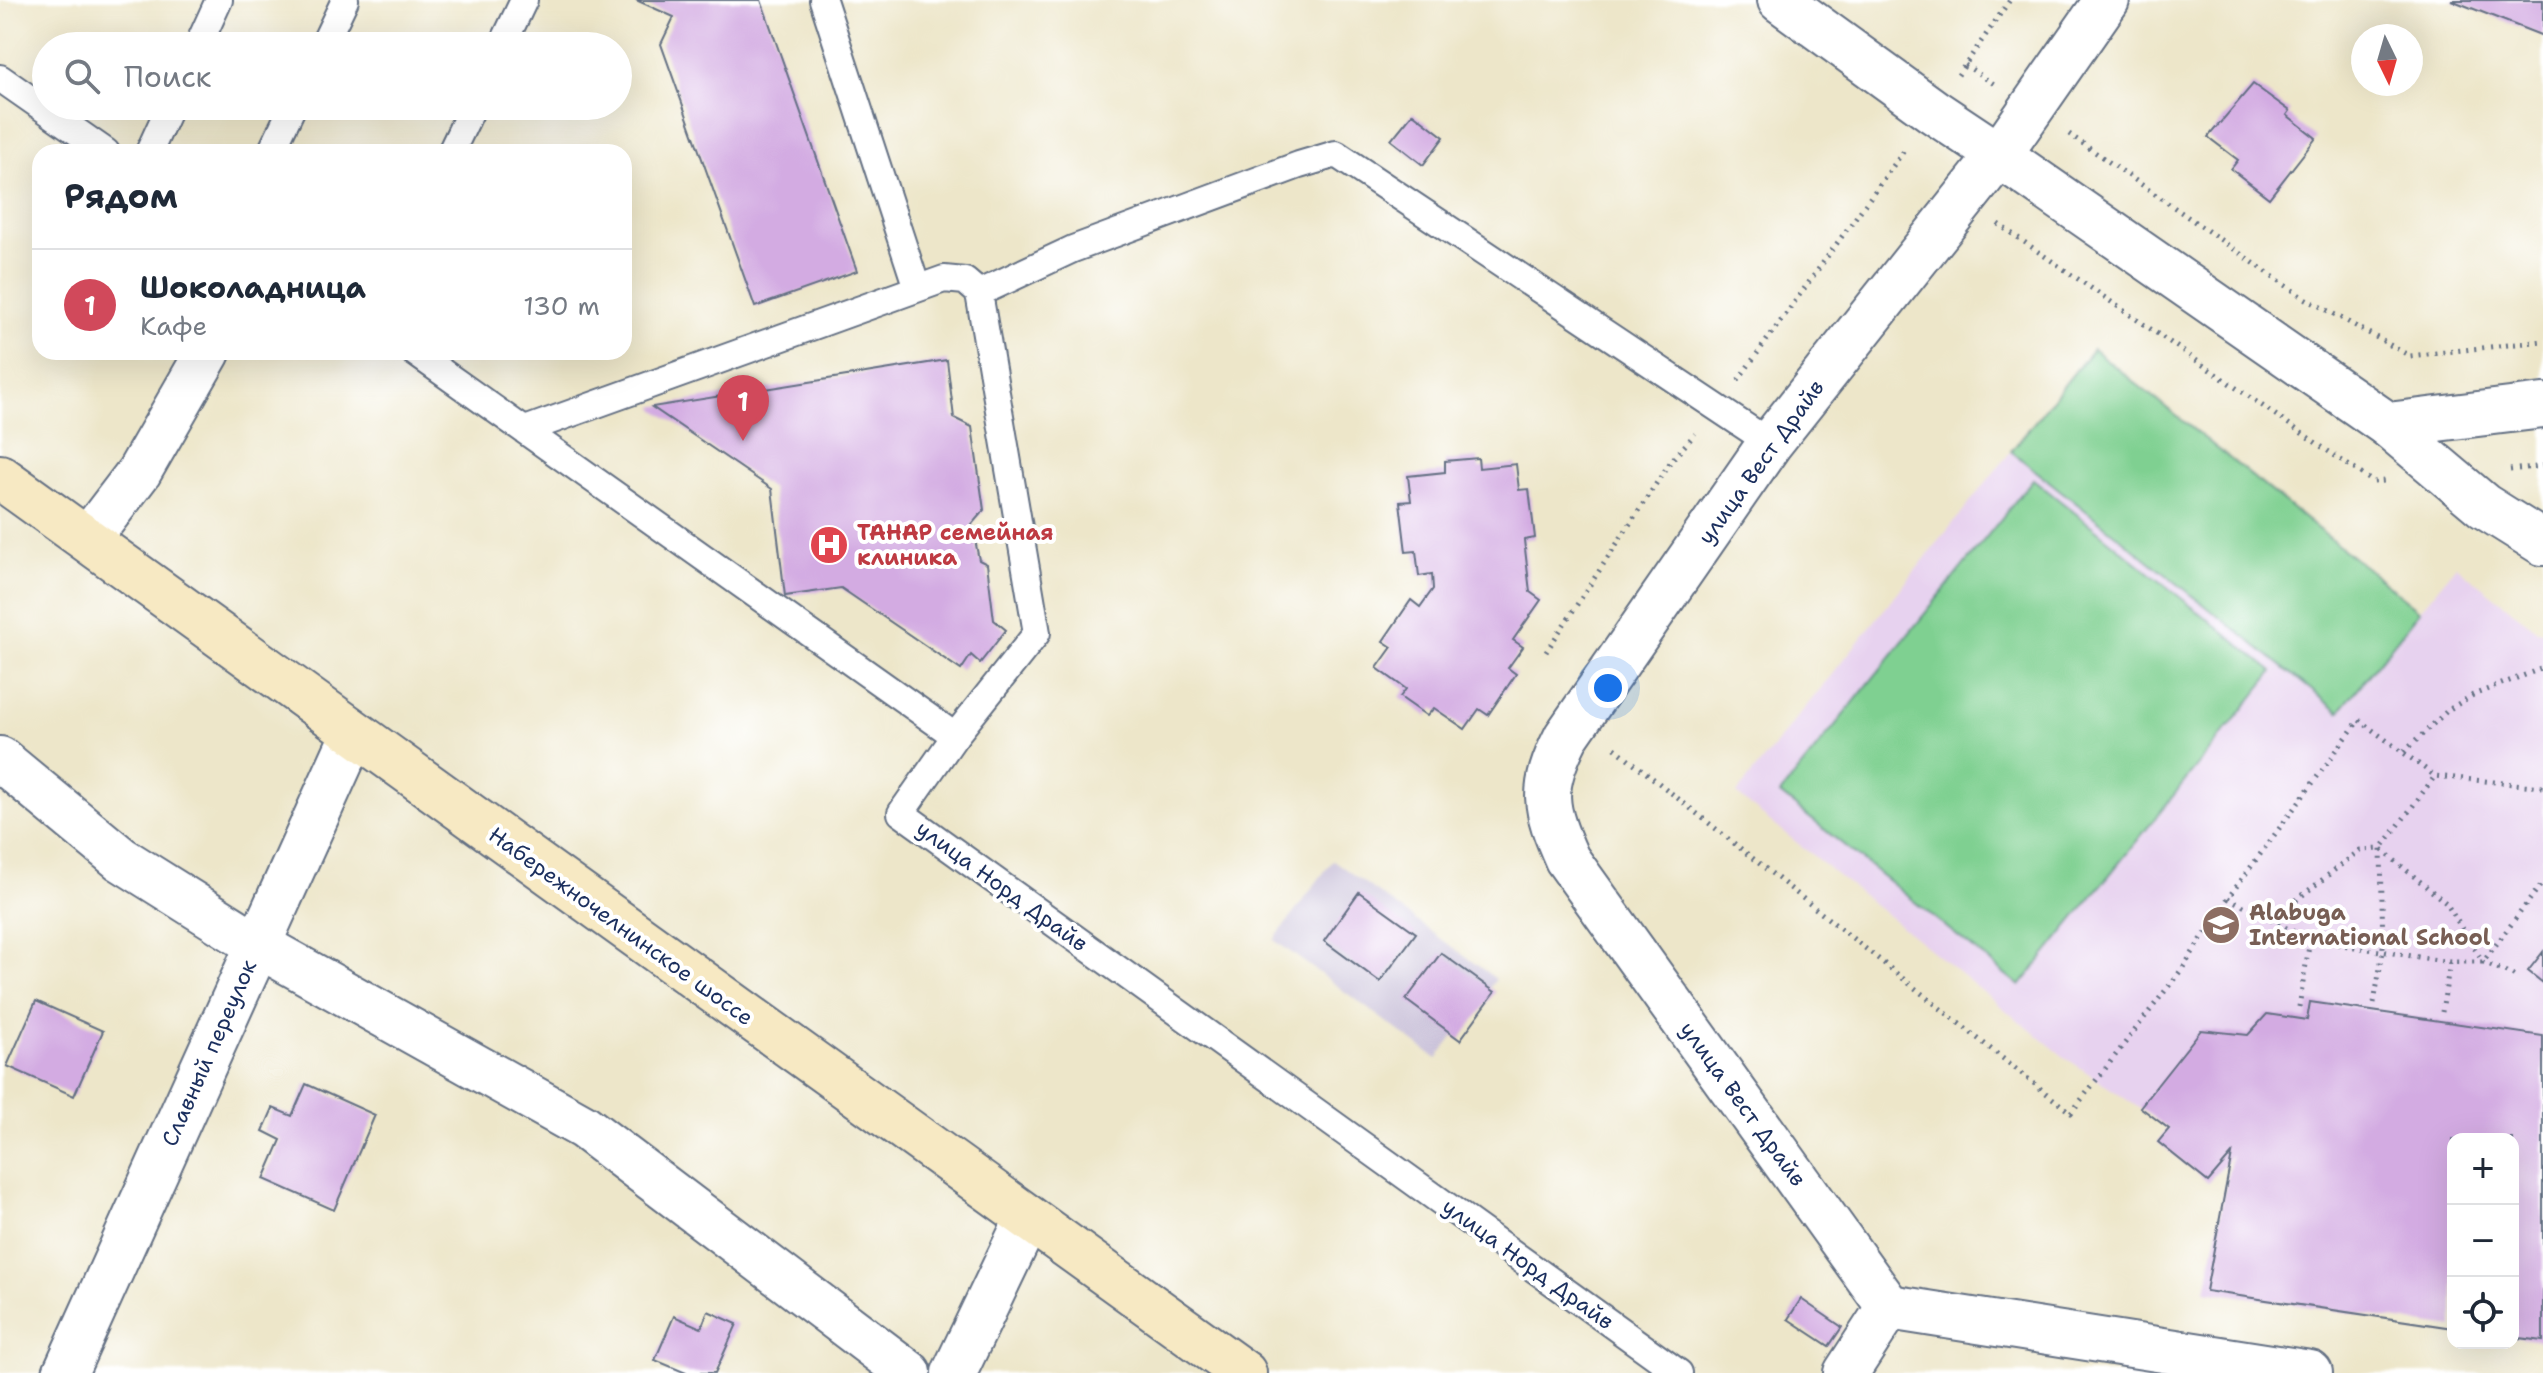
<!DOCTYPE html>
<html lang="ru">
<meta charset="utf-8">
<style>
:root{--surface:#fff;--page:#f6f6f7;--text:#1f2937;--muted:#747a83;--line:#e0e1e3;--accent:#d1495b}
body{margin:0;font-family:"Shantell Sans",sans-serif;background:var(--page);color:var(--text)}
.controls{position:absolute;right:24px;bottom:24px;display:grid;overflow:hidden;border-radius:16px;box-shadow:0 8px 32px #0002}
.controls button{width:72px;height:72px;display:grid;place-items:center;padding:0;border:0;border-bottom:2px solid var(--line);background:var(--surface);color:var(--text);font:40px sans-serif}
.compass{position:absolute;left:2351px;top:24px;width:72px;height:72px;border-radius:50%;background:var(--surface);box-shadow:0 8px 32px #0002;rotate:175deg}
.you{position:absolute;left:1608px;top:688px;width:28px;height:28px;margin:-20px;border:6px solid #fff;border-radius:50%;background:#1a73e8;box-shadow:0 0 0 12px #1a73e833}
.badge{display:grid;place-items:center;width:52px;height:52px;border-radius:50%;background:var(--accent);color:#fff;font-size:26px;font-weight:700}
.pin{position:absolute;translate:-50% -66px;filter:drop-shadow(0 2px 4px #0008)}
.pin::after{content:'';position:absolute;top:42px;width:28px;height:24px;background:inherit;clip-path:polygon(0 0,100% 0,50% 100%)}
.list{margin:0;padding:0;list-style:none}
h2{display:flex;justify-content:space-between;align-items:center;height:104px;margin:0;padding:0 32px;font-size:34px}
h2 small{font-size:26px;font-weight:400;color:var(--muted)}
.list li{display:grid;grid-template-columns:52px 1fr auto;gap:24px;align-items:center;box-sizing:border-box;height:112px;padding:0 32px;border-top:2px solid var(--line)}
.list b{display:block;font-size:30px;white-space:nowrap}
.list p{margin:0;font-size:26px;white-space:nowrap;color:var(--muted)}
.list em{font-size:26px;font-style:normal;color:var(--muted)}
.icon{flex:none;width:44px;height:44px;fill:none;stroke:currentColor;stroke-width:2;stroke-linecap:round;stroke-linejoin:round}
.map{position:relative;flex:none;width:2543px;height:1373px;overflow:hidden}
.search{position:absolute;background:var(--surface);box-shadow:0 8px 32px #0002;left:32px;top:32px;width:600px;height:88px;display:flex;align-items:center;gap:20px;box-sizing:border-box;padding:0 28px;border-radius:44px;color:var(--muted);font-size:30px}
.panel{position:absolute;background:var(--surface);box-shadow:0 8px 32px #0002;left:32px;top:144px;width:600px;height:216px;border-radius:24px}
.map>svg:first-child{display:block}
.built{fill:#e7d2ef}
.industrial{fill:#c8bfd8}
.green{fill:#7fd091;stroke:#4d8078;stroke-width:2}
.building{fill:#d3abe2}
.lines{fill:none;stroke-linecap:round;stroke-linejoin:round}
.lane-casing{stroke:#646f83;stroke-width:30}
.street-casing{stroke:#646f83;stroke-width:48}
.secondary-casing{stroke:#646f83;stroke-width:48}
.path{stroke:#646f83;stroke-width:5;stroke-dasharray:2 6;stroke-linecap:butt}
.lane{stroke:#fff;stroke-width:26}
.street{stroke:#fff;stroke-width:44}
.secondary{stroke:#f7e9c3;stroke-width:44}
.labels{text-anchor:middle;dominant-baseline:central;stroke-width:8;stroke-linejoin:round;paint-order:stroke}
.street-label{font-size:22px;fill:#1b2f5e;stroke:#fff}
.health-label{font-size:22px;font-weight:bold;fill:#be3a42;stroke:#fff;text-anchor:start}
.education-label{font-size:22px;font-weight:bold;fill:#785e54;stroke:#fff;text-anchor:start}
</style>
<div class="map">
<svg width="2543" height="1373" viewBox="0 0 2543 1373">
<rect width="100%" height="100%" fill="#fff"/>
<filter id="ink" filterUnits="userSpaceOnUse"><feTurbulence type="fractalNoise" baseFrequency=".0125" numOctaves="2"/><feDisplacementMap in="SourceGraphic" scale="16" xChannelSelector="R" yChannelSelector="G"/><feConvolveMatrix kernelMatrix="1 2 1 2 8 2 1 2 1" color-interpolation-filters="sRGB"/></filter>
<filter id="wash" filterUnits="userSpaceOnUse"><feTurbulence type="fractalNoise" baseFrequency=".006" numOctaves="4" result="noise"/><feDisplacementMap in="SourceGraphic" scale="32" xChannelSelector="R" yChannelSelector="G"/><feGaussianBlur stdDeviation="1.8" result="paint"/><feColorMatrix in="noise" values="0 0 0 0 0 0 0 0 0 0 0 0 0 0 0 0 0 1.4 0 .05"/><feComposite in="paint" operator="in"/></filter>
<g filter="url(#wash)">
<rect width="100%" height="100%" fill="#ede6c9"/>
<!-- built -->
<path class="built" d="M2093 349 2420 610 2456 566 2537 630 2543 631V1341L2513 1337V1139H2453L2206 1291 2231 1156 2208 1182 2158 1142 2168 1128 2063 1056 1736 794Z"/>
<!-- industrial -->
<path class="industrial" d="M1333 860 1496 979 1437 1059 1274 940Z"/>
<!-- green -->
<g class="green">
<path d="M2093 349 2420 611 2339 712 2011 451Z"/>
<path d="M2033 479 2273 672 2020 986 1780 794Z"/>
</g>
<g id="blocks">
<!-- building -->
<g class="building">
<path d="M636 0H761L857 271 755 307 661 44 674 17Z"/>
<path d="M2451 0H2543V36Z"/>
<path d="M2253 84 2290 111 2287 115 2316 138 2269 198 2231 169 2238 160 2208 137Z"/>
<path d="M1413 113 1444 137 1423 165 1391 140Z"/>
<path d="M947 360 954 418 972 427 984 510 972 524 979 560 987 564 994 620 1006 630 980 663 971 655 961 670 841 588 785 596 772 489 652 407Z"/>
<path d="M1478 458 1479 468 1516 464 1519 490 1529 489 1535 538 1524 540 1530 592 1541 600 1513 640 1523 647 1508 668 1516 674 1488 715 1479 709 1465 729 1434 708 1427 716 1400 697 1406 689 1377 668 1392 647 1383 641 1411 600 1420 607 1433 589 1432 574 1419 576 1416 551 1406 552 1400 502 1411 501 1408 476 1445 472V461Z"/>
<path d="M1359 892 1416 933 1380 982 1324 941Z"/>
<path d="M2543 952V983L2528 971Z"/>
<path d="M1441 953 1495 992 1460 1040 1406 1000Z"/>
<path d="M36 1001 103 1031 74 1096 7 1066Z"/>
<path d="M2310 1002 2543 1036V1341L2513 1337V1139H2453V1328L2206 1291 2232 1154 2208 1182 2158 1142 2169 1129 2140 1107 2201 1030 2248 1035 2267 1014 2307 1020Z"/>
<path d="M306 1084 375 1115 334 1210 264 1179 281 1140 263 1131 273 1108 292 1116Z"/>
<path d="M1801 1299 1842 1327 1829 1346 1788 1319Z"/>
<path d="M708 1311 737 1324 715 1373H686L655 1360 674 1316 701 1328Z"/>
</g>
</g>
</g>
<g filter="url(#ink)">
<use href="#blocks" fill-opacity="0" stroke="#646f83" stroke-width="2"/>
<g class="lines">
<defs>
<g id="lane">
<path d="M823 0 917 288"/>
<path d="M198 46 219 0"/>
<path d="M323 46 345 0"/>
<path d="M502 46 524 0"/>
<path d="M0 78 106 152"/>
<path d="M149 152 170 106"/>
<path d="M271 152 293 106"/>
<path d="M451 152 473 106"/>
<path d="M979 293 1073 249 1299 165 1336 154 1770 443"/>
<path d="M414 352 955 736 901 813 1679 1373"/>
<path d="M525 430 944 279 965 281 979 293 1037 633 955 736"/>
</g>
<g id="street">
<path d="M1780 0 1933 111 1999 155 2107 0"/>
<path d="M2388 425 2484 506 2543 543"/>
<path d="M88 539 139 472 208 352"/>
<path d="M0 759 121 859 258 945 584 1127 909 1373"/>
<path d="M1889 1307 1567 859C1544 807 1540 789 1566 737L1770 443 1999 155 2388 425 2543 406"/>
<path d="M1889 1307 2310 1373"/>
<path d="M65 1373 354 733"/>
<path d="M954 1373 1028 1218"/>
<path d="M1846 1373 1889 1307"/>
</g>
<path id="secondary" d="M0 477 1244 1373"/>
</defs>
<!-- lane casing -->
<use href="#lane" class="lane-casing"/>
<!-- street casing -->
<use href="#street" class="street-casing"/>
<!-- secondary casing -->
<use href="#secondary" class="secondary-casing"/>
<!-- path -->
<g class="path">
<path d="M1965 65 1994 84"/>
<path d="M1958 75 2010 0"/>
<path d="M2069 134 2301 296 2410 356 2543 341"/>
<path d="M1998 224 2373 482 2385 481"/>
<path d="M1738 380 1906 148"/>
<path d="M2510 470 2543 466"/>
<path d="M1546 652 1671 461 1695 434"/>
<path d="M1615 748 2071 1113 2182 969 2228 898 2359 720 2435 776 2543 787"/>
<path d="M2404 752 2448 710 2473 695 2543 668"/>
<path d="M2228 898 2310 940 2450 962H2483L2543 882"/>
<path d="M2271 920 2360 850 2381 849 2446 903 2483 962 2516 976"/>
<path d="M2374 1003 2383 951 2381 849 2435 776"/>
<path d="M2299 1007 2310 940"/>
<path d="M2442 1012 2450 962"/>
</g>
<!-- lane -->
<use href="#lane" class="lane"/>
<!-- street -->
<use href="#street" class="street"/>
<!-- secondary -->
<use href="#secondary" class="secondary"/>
</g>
</g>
<!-- icons -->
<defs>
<symbol id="hospital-disc" viewBox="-11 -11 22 22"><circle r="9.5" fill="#e0444e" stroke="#fff"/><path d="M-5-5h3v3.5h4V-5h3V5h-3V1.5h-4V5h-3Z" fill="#fff"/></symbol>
<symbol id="school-disc" viewBox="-11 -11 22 22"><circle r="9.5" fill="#8d6e63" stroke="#fff"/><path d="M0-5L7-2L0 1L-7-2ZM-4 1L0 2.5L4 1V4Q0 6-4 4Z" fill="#fff"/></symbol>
</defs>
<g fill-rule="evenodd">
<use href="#hospital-disc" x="807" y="523" width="44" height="44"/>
<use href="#school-disc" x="2199" y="903" width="44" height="44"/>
</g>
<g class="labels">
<!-- street labels -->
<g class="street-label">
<text transform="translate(1761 462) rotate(-54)">улица Вест Драйв</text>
<text transform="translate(1002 886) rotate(36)">улица Норд Драйв</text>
<text transform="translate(621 926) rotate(36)">Набережночелнинское шоссе</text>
<text transform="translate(209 1053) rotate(-66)">Славный переулок</text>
<text transform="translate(1743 1104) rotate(54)">улица Вест Драйв</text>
<text transform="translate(1528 1264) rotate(36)">улица Норд Драйв</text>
</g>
<!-- health labels -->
<g class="health-label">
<text x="857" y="532">ТАНАР семейная<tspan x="857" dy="25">клиника</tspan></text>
</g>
<!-- education labels -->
<g class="education-label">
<text x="2249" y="912">Alabuga<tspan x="2249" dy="25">International School</tspan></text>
</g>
</g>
</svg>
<div class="controls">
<button>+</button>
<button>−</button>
<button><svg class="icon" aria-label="locate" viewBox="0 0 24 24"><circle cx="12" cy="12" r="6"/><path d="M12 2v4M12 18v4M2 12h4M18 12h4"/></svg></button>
</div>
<svg class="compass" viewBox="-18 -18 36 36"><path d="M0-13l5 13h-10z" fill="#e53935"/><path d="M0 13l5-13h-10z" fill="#747a83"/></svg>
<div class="you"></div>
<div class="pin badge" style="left:743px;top:441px">1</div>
<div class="search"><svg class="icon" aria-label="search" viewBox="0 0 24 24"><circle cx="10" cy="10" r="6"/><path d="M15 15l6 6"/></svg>Поиск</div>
<section class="panel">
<h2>Рядом<small></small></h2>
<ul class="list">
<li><span class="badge">1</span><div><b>Шоколадница</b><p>Кафе</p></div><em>130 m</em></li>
</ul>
</section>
</div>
